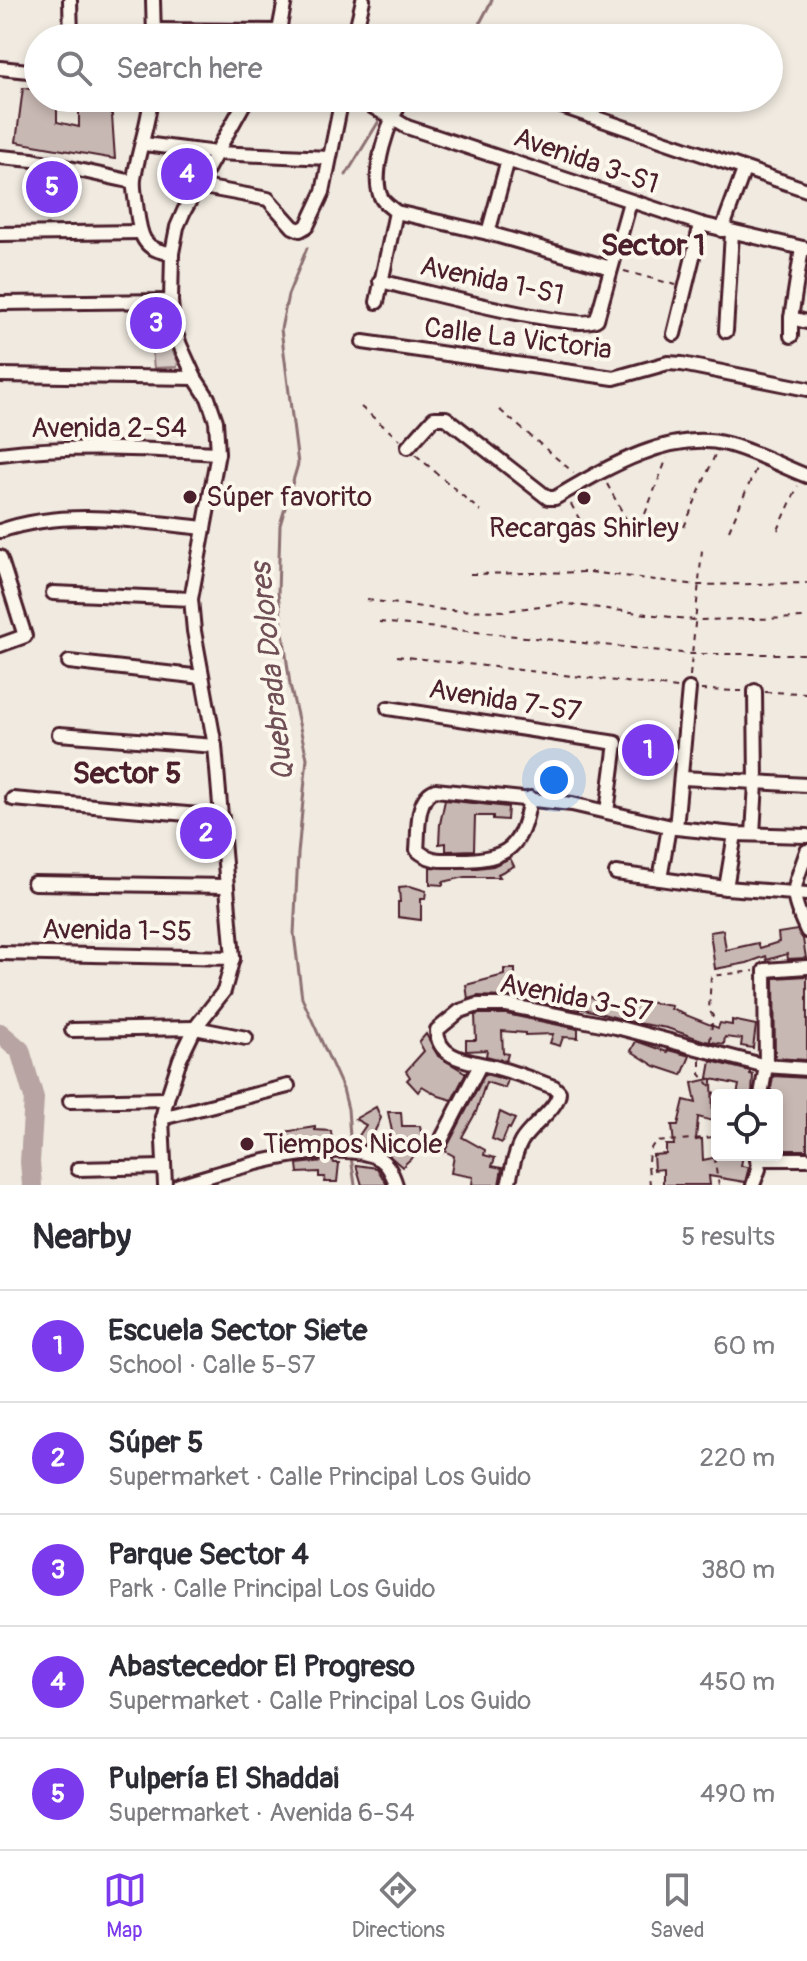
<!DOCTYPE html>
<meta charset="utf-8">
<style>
:root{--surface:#fff;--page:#f2f2f3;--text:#2b2b33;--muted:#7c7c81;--line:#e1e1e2;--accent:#7c3aed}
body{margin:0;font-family:Pangolin,sans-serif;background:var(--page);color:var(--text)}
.controls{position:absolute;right:24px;bottom:24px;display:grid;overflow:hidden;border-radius:8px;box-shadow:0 4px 12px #0003}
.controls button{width:72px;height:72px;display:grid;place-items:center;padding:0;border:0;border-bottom:2px solid var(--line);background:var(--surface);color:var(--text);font:40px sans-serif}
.you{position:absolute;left:554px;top:780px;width:28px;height:28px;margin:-20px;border:6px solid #fff;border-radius:50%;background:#1a73e8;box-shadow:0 0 0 12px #1a73e833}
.badge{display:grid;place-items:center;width:52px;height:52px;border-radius:50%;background:var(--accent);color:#fff;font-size:26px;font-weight:700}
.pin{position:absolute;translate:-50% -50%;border:4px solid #fff;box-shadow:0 2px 8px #0006}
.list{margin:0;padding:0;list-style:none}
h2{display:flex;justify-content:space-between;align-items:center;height:104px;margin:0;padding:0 32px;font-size:34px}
h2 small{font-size:26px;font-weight:400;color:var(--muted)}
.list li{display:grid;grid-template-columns:52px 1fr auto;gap:24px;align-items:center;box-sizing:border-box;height:112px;padding:0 32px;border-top:2px solid var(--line)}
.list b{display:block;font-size:30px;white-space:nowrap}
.list p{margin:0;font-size:26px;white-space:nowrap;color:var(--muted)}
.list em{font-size:26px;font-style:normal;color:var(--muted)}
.icon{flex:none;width:44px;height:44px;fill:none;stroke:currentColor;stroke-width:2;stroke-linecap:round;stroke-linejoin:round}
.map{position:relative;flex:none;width:807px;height:1185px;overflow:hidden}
.search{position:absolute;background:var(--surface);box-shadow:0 4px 12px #0003;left:24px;right:24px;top:24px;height:88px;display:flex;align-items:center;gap:20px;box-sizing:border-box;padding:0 28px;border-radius:44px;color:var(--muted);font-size:30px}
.sheet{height:664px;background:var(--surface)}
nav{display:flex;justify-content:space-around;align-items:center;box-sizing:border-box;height:112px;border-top:2px solid var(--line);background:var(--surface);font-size:22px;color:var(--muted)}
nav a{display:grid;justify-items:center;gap:4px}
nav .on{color:var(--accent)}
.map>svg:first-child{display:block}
.green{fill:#d8ccc6;stroke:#917678;stroke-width:2}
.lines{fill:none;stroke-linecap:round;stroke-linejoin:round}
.stream{stroke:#8c6f72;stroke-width:3}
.river{stroke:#b8a4a2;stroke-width:20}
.building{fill:#c8b8b3;stroke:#4a1f2b;stroke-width:2}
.minor-casing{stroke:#4a1f2b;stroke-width:18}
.path{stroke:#4a1f2b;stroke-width:2;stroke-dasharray:6 6;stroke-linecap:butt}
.minor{stroke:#fbf7ec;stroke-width:12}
.poi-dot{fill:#4a1f2b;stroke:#fbf7ec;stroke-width:3}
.labels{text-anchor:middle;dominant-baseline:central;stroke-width:8;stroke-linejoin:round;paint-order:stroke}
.street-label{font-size:28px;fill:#4a1f2b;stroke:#fbf7ec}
.poi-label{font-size:28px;fill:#4a1f2b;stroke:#fbf7ec;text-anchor:start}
.neighbourhood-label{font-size:30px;font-weight:bold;fill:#4a1f2b;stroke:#fbf7ec}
.water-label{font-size:30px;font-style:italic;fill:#704e55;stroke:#fbf7ec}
</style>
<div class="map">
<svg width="807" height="1185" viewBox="0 0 807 1185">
<rect width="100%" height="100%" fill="#f0eae0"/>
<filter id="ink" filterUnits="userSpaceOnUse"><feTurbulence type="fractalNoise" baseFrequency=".0125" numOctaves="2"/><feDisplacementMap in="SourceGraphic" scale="16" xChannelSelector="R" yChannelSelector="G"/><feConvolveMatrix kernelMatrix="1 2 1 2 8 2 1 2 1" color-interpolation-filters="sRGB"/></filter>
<g filter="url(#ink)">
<!-- green -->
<path class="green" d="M160 302 166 337 178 362 177 367 154 368 147 304Z"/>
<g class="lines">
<!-- stream -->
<g class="stream">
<path d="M472 38 492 0"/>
<path d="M392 102 397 98"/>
<path d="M346 175 379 121"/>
<path d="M307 248 288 295 281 329 298 464 280 525 278 594 290 685 307 758 298 854 294 934 302 998 343 1089 348 1109 351 1150"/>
<path d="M351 1157 355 1185"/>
</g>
<!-- river -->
<path class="river" d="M0 1033 20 1050 34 1098 30 1162 32 1185"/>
</g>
<!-- building -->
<g class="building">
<path d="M23 88 38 90V98H57V122L79 127V98L111 101 115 159 16 142Z"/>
<path d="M445 800 508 807 507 820 493 819V816H475L474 850 446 851V843L439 844 440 824Z"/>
<path d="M510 858 514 866 498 874 500 877H465L443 882V885L430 884V867L477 868 493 866Z"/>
<path d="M410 886 426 891 425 899H421V920L398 917V902H400L399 887Z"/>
<path d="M723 930 726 950 758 943 760 948 779 942 778 933 797 930 803 939 806 958 788 959 787 954 767 960 766 956 747 963 715 969 710 932Z"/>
<path d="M504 969H515V984L535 985 536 992 556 991 587 996 619 1005 620 1001 646 1006 647 1002 672 1006 671 1009 718 1028 720 1023 732 1025V1020L756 1025 753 1048 741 1046 742 1039 725 1037 724 1044 705 1041 667 1028 636 1023 588 1010 579 1008V1010L530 1001V998L478 996 468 999 466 985 504 975Z"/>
<path d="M807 976V1060L775 1058 774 978Z"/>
<path d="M479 1014H506L578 1029V1038L563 1037 560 1046 550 1043 553 1034 525 1035V1033L502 1031 503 1053 508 1054 506 1061 486 1056 487 1050 466 1051V1040H476L475 1015Z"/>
<path d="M426 1034 438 1056 466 1073 452 1100 439 1096 422 1086 418 1092 407 1080 410 1077 406 1071 424 1051 419 1042Z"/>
<path d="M636 1041 667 1052 668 1050 690 1056 682 1075 655 1066 631 1051Z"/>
<path d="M711 1061 750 1071V1074L753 1075 752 1095H737L739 1085 712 1079 713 1121 698 1117 696 1140 702 1139 703 1160 718 1157V1155H743L741 1166 749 1167 745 1182 709 1176 710 1185H663V1169L654 1170 653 1155 666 1154V1145H674L672 1125H678L684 1100 696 1103 692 1083 710 1079 708 1078Z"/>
<path d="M485 1074 508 1080 505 1088 486 1082 476 1112 462 1137 485 1150 484 1155 495 1158 492 1166 502 1168 499 1185H472L473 1177 451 1173 454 1156 445 1151Z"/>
<path d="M773 1076 807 1078V1150H777V1095H770Z"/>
<path d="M376 1107 381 1118 371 1139 375 1142 370 1146 361 1144 356 1140 366 1125 355 1119Z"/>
<path d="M388 1112H401L402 1126H420L422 1139H404L417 1153 402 1167 384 1151 385 1147 396 1151Z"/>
<path d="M500 1112 515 1119 510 1129 508 1128 502 1143 492 1139Z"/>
<path d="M315 1127V1130L331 1131 332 1142 297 1146 296 1141H285L284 1132Z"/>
<path d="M333 1160 334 1163H339L337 1182H324L325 1177H319V1172L298 1173 297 1164Z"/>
<path d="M356 1165 377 1168 387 1185H362Z"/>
</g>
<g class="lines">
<defs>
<g id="minor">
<path d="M70 0 71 38"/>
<path d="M153 0 154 37"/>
<path d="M154 30 280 31"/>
<path d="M278 36 285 0"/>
<path d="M354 38 363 0"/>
<path d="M0 68 38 72"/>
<path d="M151 98C148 126 138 152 134 179 133 187 135 196 136 204 140 232 140 251 172 253"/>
<path d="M358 98 407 127 701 224 807 249"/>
<path d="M538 98 807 190"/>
<path d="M144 144 217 153 329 158"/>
<path d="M0 157 33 160 133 182"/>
<path d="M198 186 268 199 293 227 300 230 307 226 323 192 342 98"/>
<path d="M396 212 488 233 611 268"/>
<path d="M722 230 744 170"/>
<path d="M488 233 508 160"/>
<path d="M0 234 140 232"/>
<path d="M380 281C412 288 580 334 597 319L630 202"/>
<path d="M377 302 396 212C392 208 385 204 382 199 369 177 389 116 404 98"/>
<path d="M0 303 171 301"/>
<path d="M791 318 807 322"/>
<path d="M726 331 732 233"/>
<path d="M674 334 701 224"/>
<path d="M791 336V318L802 248"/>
<path d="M363 342 614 378 668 363 682 364 807 389"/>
<path d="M0 375 195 378"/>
<path d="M408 447 434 418H446L548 498H555C603 470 669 429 727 444 754 451 781 466 807 476"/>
<path d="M0 454C72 445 146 449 218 453"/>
<path d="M0 531C65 508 137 521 204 528"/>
<path d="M0 557 25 636 0 645"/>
<path d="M53 593 191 599"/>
<path d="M69 662 202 677"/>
<path d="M388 708 616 743 607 812"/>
<path d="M59 734 215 746"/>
<path d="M683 778 807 785"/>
<path d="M530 798C522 847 509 860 459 860 443 860 430 862 417 850 419 831 415 798 435 790L572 804 676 828 735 834 807 836"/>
<path d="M13 799 222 817"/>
<path d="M676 828 689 689"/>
<path d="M753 834 756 783 755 691"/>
<path d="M807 851C793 892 788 891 807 931"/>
<path d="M616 873 726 888 807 894"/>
<path d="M660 879 669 827"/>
<path d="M34 883 226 886"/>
<path d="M726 888 735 834"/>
<path d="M0 953 233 958"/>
<path d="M72 1030 195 1028 246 1038"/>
<path d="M761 1095 766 1066 765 970 807 967"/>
<path d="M70 1101 167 1099"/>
<path d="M162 1118 288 1086"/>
<path d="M438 1146 480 1065"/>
<path d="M757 1159H807"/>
<path d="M78 1169 163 1167"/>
<path d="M165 1185 162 1118 167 1099 180 1059 195 1028 224 991 233 958 215 746 194 631 191 599 218 453 216 421 208 398 195 378 180 345 173 325 171 301 172 253 177 227 184 211 247 98"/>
<path d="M179 1185C224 1171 338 1135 380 1159 389 1165 393 1175 396 1185"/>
<path d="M508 1185C512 1171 514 1154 521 1142 530 1126 559 1108 559 1092L554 1087C537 1081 519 1074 501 1069 478 1061 437 1063 437 1030L460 1011 478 1005H507L616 1027 766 1066 807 1069"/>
<path d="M753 1185 759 1169 756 1155"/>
</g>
</defs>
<!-- minor casing -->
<use href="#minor" class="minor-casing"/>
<!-- path -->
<g class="path">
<path d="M624 271 676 285"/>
<path d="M361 407 400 440"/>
<path d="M500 410 574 473"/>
<path d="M416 455 480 511"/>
<path d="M607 484 626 519"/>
<path d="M571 504 588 535"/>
<path d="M645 514 667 458"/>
<path d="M684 527 715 455"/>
<path d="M729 530 757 466"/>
<path d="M778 530 798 486"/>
<path d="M470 574 590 572 698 585 807 583"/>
<path d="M367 600 445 610 506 611 560 603 694 620 807 618"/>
<path d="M379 622 691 654H807"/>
<path d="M397 656 678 688"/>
<path d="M690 676 702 550"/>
<path d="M701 690 742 691"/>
<path d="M765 692 807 693"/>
<path d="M710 1041 713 1016 709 1010 711 976 754 971"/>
<path d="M700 1060V1074L712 1088 717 1101"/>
<path d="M717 1121C712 1143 714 1163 719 1185"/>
<path d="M650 1185C649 1171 644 1152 656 1142L714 1137"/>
</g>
<!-- minor -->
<use href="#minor" class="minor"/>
</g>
</g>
<!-- markers -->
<g class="poi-dot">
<circle cx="190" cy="497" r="8"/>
<circle cx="584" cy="498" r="8"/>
<circle cx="247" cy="1144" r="8"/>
</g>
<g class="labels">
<!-- street labels -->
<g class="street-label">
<text transform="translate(586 161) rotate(19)">Avenida 3-S1</text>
<text transform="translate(492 281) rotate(12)">Avenida 1-S1</text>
<text transform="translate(518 339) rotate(7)">Calle La Victoria</text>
<text x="109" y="428">Avenida 2-S4</text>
<text transform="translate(505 701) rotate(9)">Avenida 7-S7</text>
<text transform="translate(117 931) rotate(1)">Avenida 1-S5</text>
<text transform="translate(576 998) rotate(11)">Avenida 3-S7</text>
</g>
<!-- poi labels -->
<g class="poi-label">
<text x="206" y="497">Súper favorito</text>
<text x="584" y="528" text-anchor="middle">Recargas Shirley</text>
<text x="263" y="1144">Tiempos Nicole</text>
</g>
<!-- neighbourhood labels -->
<g class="neighbourhood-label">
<text x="653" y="245">Sector 1</text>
<text x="127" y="773">Sector 5</text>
</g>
<!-- water labels -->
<g class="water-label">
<text transform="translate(272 672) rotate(-96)">Quebrada Dolores</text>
</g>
</g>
</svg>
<div class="controls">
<button><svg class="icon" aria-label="locate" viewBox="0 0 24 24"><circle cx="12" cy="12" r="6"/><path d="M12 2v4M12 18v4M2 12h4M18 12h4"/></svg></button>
</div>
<div class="you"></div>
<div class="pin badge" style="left:648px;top:750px">1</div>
<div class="pin badge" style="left:206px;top:833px">2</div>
<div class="pin badge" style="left:156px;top:323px">3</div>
<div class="pin badge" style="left:187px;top:174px">4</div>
<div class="pin badge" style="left:52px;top:187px">5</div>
<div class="search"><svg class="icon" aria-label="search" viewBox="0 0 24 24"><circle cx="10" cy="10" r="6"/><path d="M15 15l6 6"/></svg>Search here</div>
</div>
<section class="sheet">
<h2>Nearby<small>5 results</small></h2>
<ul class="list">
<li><span class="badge">1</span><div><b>Escuela Sector Siete</b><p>School · Calle 5-S7</p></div><em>60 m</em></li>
<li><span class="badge">2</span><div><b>Súper 5</b><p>Supermarket · Calle Principal Los Guido</p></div><em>220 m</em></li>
<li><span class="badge">3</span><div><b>Parque Sector 4</b><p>Park · Calle Principal Los Guido</p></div><em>380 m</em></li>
<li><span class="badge">4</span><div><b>Abastecedor El Progreso</b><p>Supermarket · Calle Principal Los Guido</p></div><em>450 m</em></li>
<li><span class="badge">5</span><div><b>Pulpería El Shaddai</b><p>Supermarket · Avenida 6-S4</p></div><em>490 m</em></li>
</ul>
</section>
<nav>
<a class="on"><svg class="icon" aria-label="map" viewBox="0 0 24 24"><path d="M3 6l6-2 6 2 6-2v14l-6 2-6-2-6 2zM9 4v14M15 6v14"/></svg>Map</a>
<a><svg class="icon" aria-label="directions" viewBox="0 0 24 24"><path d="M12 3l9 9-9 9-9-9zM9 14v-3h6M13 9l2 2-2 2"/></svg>Directions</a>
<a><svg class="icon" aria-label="saved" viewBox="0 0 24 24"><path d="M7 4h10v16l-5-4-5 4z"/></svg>Saved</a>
</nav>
